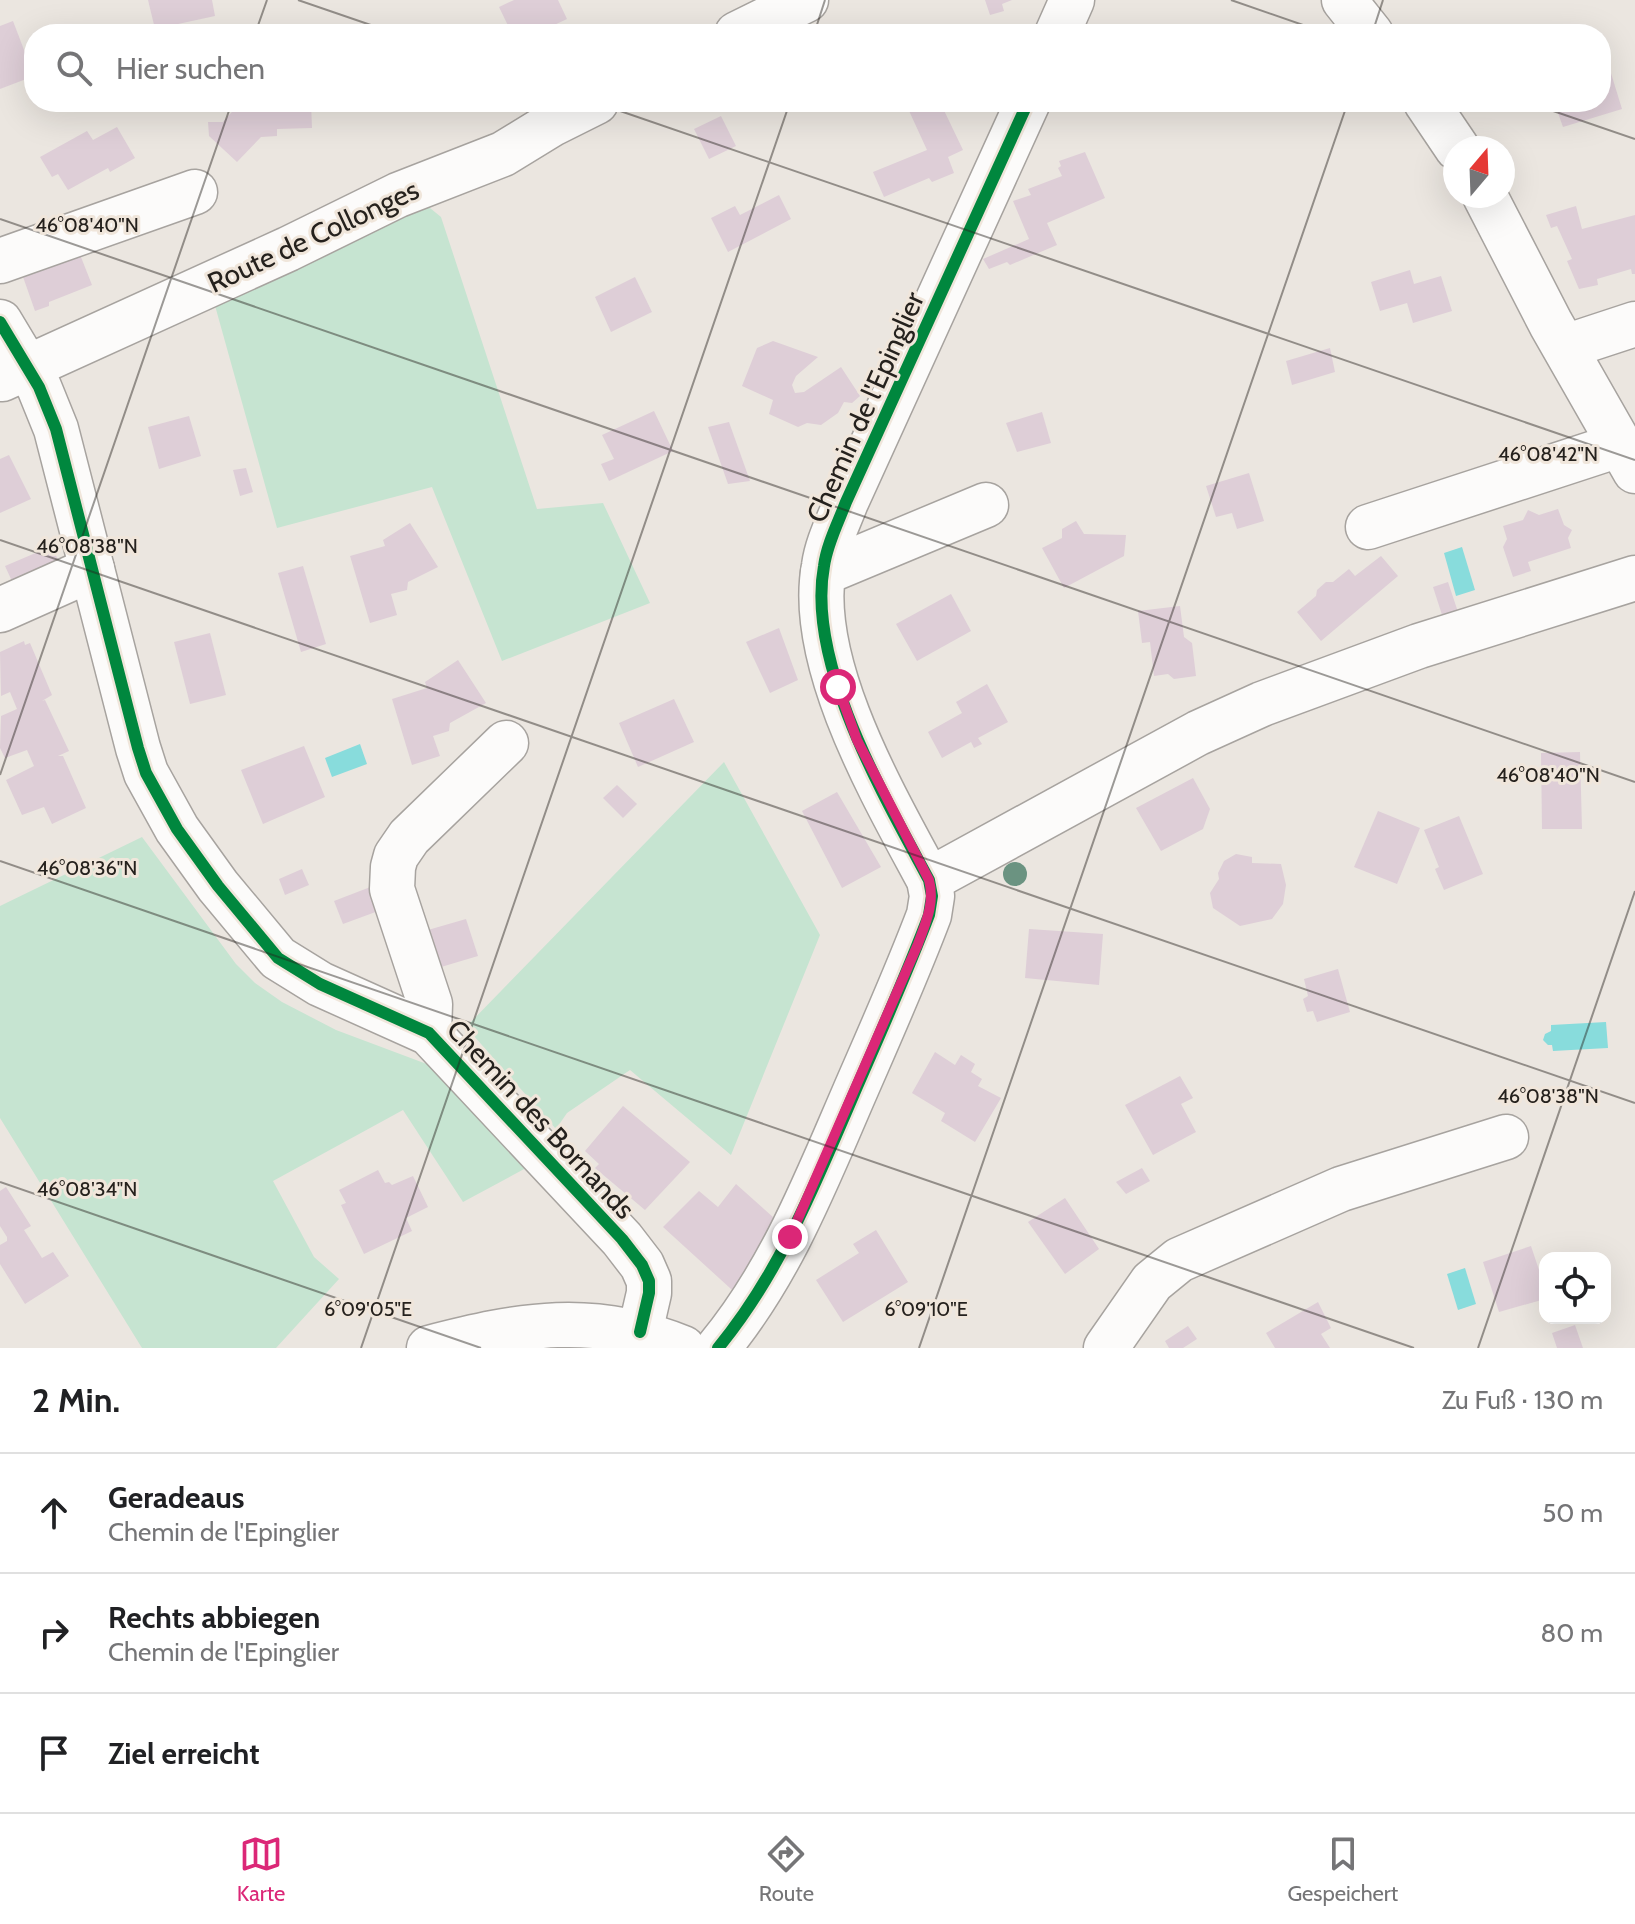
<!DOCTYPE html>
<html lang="de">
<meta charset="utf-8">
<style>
:root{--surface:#fff;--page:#f6f6f6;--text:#202124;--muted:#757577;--line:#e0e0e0;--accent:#db2777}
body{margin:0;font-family:Cabin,sans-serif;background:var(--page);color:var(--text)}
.controls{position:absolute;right:24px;bottom:24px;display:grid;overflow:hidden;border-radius:16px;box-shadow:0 8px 32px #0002}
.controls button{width:72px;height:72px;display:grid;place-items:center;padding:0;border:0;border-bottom:2px solid var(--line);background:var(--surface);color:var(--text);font:40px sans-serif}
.compass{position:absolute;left:1443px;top:136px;width:72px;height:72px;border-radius:50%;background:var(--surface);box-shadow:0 8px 32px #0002;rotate:19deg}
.stop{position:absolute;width:24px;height:24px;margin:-18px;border:6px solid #db2777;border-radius:50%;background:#fff}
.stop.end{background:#db2777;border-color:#fff;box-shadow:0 2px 8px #0008}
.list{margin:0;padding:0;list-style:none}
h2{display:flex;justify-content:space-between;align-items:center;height:104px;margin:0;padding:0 32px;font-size:34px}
h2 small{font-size:26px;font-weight:400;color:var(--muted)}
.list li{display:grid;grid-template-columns:52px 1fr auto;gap:24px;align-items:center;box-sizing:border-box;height:120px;padding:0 32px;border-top:2px solid var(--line)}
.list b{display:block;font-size:30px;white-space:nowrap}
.list p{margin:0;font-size:26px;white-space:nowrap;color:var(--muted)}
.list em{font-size:26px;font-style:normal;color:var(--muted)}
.icon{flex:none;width:44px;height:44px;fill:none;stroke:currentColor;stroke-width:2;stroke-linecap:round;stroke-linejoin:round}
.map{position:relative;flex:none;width:1635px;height:1348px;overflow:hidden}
.search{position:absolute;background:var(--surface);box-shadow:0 8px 32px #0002;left:24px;right:24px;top:24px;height:88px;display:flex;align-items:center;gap:20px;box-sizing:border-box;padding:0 28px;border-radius:32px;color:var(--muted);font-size:30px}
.sheet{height:464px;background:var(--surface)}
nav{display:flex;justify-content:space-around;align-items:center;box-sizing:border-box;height:112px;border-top:2px solid var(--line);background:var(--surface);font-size:22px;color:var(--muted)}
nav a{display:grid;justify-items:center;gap:4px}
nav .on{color:var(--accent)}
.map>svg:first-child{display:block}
.green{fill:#c6e4d1}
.water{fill:#88dcdc}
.building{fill:#deced7}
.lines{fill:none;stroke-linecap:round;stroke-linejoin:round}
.minor-casing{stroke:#a7a39f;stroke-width:47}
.minor{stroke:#fcfbfa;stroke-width:44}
.cycleway-casing{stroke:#f0e6db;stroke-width:17}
.cycleway{stroke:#00873e;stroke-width:12}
.tree{fill:#6b9381}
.route{stroke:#db2777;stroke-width:10}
.ticks{fill:none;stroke:#25211d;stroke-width:2;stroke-opacity:0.45}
.labels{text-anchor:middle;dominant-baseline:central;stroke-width:6;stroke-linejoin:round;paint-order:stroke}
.street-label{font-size:28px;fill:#25211d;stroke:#f0e6db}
.ticks-label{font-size:20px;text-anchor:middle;fill:#25211d;stroke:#f0e6db;stroke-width:6;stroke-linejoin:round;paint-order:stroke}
</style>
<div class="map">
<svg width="1635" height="1348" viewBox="0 0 1635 1348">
<rect width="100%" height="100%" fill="#ebe6e0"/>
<!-- green -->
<g class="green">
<path d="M421 206 430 208 441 217 537 509 603 503 650 603 502 661 432 487 277 528 214 302Z"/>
<path d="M724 762 820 935 731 1155 630 1070 567 1113 556 1129 466 1027Z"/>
<path d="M142 837 236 964 255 983 282 1002 336 1030 432 1066 526 1168 463 1202 403 1110 273 1181 314 1257 339 1279 276 1348H142L0 1118V906Z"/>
</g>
<!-- water -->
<g class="water">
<path d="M1462 547 1475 590 1456 596 1444 553Z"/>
<path d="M360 744 367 764 332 777 325 758Z"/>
<path d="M1606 1022 1608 1048 1553 1051 1552 1045H1548L1543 1040 1545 1034 1551 1031V1025Z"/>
<path d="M1465 1268 1476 1304 1458 1310 1447 1274Z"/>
</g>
<!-- building -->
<g class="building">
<path d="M148 0H212L215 16 155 29Z"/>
<path d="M514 0H558L567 19 535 34H512L499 7Z"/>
<path d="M985 0H1012L1002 4 1004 11 990 15Z"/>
<path d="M13 21 34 76 0 89V26Z"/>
<path d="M1606 57 1622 109 1563 127 1554 102H1601V59Z"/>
<path d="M234 102H311L312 128 277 129V136L261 137 237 162 209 136 208 122H223L238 105Z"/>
<path d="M905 102H940L963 150 948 157 954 173 932 182 929 178 884 197 873 172 927 150Z"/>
<path d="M721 116 736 146 709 159 694 129Z"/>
<path d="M117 127 135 158 110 172 108 168 68 190 58 174 52 177 40 157 87 131 93 140Z"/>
<path d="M1085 152 1105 198 1047 223 1057 245 1010 265 1007 262 989 269 983 259 1029 239 1013 201 1031 195 1028 189 1062 176 1058 168 1061 166 1059 161Z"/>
<path d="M779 195 791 219 728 252 711 218 735 206 740 215Z"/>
<path d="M1576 206 1582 229 1635 215V274H1632L1631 269 1597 279 1598 285 1579 289 1567 261 1572 259 1557 226 1551 228 1546 215Z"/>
<path d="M79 252 92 285 49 302V306L35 311 22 274Z"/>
<path d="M1410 270 1414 284 1441 276 1452 311 1413 323 1407 303 1380 311 1371 282Z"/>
<path d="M635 277 652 312 611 332 595 297Z"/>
<path d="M773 341 818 357 796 376 792 385 795 393 804 392 841 367 860 396 852 403 844 402 838 413 821 425 807 423 798 427 769 414 773 400 742 386 757 348Z"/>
<path d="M1330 348 1335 372 1292 385 1286 361Z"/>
<path d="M654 411 673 451 609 481 601 464 614 459 602 435Z"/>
<path d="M1042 412 1051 443 1017 452 1006 423Z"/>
<path d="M189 416 201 456 159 469 148 427Z"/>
<path d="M729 422 750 481 728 484 708 427Z"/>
<path d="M9 455 31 499 0 513V459Z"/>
<path d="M246 468 253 492 240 496 233 470Z"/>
<path d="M1249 473 1264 521 1237 529 1232 513 1216 517 1206 486Z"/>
<path d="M1558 509 1564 525 1572 530 1568 538 1571 548 1528 562 1531 571 1513 577 1503 547 1507 539 1503 526 1523 520 1528 510 1539 515Z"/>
<path d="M1076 521 1084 534 1126 535 1124 556 1064 588 1042 548 1062 538V529Z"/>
<path d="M410 523 438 567 408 582 407 590 391 594 397 615 370 623 350 556 385 546 383 540Z"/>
<path d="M52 546 63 572 17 592 5 566Z"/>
<path d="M1381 556 1398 576 1321 641 1297 612 1316 596 1317 590 1326 582H1333L1349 569 1355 576Z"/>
<path d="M303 566 326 644 301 652 278 573Z"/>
<path d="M1448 582 1458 612 1443 618 1433 587Z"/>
<path d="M951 594 971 631 917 661 896 624Z"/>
<path d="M1180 606 1184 637 1192 643 1196 676 1174 679 1168 674 1154 676 1150 642 1142 643 1138 611Z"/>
<path d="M779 628 798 680 770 693 746 642Z"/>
<path d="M210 633 226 695 190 704 174 642Z"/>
<path d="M24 641 25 645 30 643 52 695 42 701 45 700 69 751 58 756H63L86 808 52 824 44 807 22 815 6 780 34 766 27 750 5 758 0 748 1 716 17 709 10 692 1 696 0 652Z"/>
<path d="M458 660 486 703 450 723 449 731 433 736 440 756 412 765 392 699 427 688 425 682Z"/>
<path d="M987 684 1008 722 978 738 982 744 974 748 971 742 942 758 928 732 962 713 956 702Z"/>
<path d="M674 699 694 742 638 767 619 723Z"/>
<path d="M304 746 325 797 263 824 241 770Z"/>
<path d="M1580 752 1582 829H1542L1541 753Z"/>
<path d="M1193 778 1210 809 1203 829 1161 851 1136 808Z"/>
<path d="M617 785 637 804 623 818 603 798Z"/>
<path d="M837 792 881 867 842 888 802 811Z"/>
<path d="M1378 811 1420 828 1397 884 1354 867Z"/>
<path d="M1459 816 1483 874 1444 890 1435 869 1439 867 1424 830Z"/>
<path d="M1236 854 1252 857V863L1281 864 1286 885 1283 904 1272 919 1240 926 1213 908 1210 893 1219 879 1218 873 1224 861Z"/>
<path d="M302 869 309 885 285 895 279 879Z"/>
<path d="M373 886 381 910 343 924 334 901Z"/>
<path d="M466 919 478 956 431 970 421 932Z"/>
<path d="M1029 929 1103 934 1099 985 1025 978Z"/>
<path d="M1338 969 1350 1012 1317 1022 1313 1011 1307 1012 1303 999 1308 996 1304 979Z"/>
<path d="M935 1052 955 1065 961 1055 975 1064 971 1072 982 1079 978 1086 1001 1098 975 1142 941 1121 945 1113 912 1093Z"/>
<path d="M1180 1076 1193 1098 1181 1104 1196 1132 1153 1155 1125 1105Z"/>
<path d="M623 1106 690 1162 645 1210 595 1168 599 1164 585 1151Z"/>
<path d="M1142 1168 1150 1181 1126 1194 1116 1182Z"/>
<path d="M378 1170 385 1183 389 1182 392 1185 413 1176 428 1207 406 1218 412 1231 364 1254 341 1205 346 1203 339 1190Z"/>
<path d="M736 1184 783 1226 742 1299 663 1227 699 1191 718 1207Z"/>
<path d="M6 1187 31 1226 24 1230 42 1258 53 1252 69 1276 25 1304 0 1264V1245L7 1241V1237L0 1226V1191Z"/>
<path d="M1065 1198 1099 1249 1065 1274 1028 1222Z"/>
<path d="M876 1230 908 1282 843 1322 816 1280 859 1253 853 1244Z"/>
<path d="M1531 1246 1545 1288V1299L1499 1312 1483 1262Z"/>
<path d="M1318 1302 1331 1328 1321 1334 1330 1348H1275L1266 1333Z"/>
<path d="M1575 1325 1583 1348H1557L1552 1333Z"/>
<path d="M1188 1326 1197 1339 1183 1348H1169L1165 1341Z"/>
</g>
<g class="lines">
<defs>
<g id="minor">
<path d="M1344 0 1371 34"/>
<path d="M737 34 806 0"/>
<path d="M1057 34 1072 0"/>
<path d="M1426 102 1457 148"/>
<path d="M1485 196 1551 324 1635 471"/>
<path d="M0 261 195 192"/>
<path d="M0 322 39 387 56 429 138 748 146 773 177 829 218 886 278 958 320 984 429 1033 622 1239 642 1265 649 1281V1293L640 1332"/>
<path d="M1565 347 1635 324"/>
<path d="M2 379 288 249 398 195 503 154 552 124 596 102"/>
<path d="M1368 527 1619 445"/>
<path d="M823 573 986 505"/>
<path d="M0 610 92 569"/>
<path d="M929 880 1198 733 1262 704 1419 646 1635 578"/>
<path d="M429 1033 430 1004 392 889 393 867 396 856 409 837 506 743"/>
<path d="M429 1348C521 1324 593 1311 683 1348"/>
<path d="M718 1348C780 1273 815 1184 853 1096 879 1036 906 976 929 915L932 896 929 880C884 796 806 663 824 566 827 544 838 523 846 502L1028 102"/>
<path d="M1106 1348 1152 1282 1179 1260 1341 1189 1506 1137"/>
</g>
</defs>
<!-- minor casing -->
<use href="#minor" class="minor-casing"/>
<!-- minor -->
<use href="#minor" class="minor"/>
<defs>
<g id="cycleway">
<path d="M0 322 39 387 56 429 138 748 146 773 177 829 218 886 278 958 320 984 429 1033 622 1239 642 1265 649 1281V1293L640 1332"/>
<path d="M718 1348C780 1273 815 1184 853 1096 879 1036 906 976 929 915L932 896 929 880C884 796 806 663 824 566 827 544 838 523 846 502L1028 102"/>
</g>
</defs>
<!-- cycleway casing -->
<use href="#cycleway" class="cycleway-casing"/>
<!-- cycleway -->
<use href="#cycleway" class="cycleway"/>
</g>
<!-- trees -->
<circle class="tree" cx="1015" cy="874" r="12"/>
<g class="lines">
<!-- route -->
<path class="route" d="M790 1237 918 944C926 922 935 903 929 880L857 740 838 687"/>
</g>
<!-- ticks -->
<path class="ticks" d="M298 0 397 34M1231 0 1329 34M255 34 267 0M814 34 825 0M1372 34 1383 0M594 102 1635 460M1527 102 1635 139M0 219 1635 782M0 540 1635 1103M0 775 232 102M0 861 1414 1348M0 1182 481 1348M361 1348 790 102M919 1348 1348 102M1478 1348 1635 891"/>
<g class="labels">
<!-- street labels -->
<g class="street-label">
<text transform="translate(313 236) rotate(-25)">Route de Collonges</text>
<text transform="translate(865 407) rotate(-66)">Chemin de l'Epinglier</text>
<text transform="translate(541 1119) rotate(47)">Chemin des Bornands</text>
</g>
</g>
<g class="ticks-label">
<text x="87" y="232">46°08'40"N</text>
<text x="1548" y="461">46°08'42"N</text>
<text x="87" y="553">46°08'38"N</text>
<text x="1548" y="782">46°08'40"N</text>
<text x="87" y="875">46°08'36"N</text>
<text x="1548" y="1103">46°08'38"N</text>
<text x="87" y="1196">46°08'34"N</text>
<text x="368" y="1316">6°09'05"E</text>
<text x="926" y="1316">6°09'10"E</text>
</g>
</svg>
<div class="controls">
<button><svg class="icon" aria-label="locate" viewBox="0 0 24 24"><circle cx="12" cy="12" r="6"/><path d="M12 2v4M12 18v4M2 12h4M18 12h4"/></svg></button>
</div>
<svg class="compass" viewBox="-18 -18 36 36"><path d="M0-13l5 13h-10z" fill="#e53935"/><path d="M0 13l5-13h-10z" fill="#757577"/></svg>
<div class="stop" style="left:838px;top:687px"></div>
<div class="stop end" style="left:790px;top:1237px"></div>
<div class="search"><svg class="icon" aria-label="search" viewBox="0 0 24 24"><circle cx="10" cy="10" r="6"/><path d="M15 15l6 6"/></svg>Hier suchen</div>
</div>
<section class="sheet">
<h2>2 Min.<small>Zu Fuß · 130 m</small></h2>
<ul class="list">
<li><svg class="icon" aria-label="ahead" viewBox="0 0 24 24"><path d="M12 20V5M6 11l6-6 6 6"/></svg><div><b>Geradeaus</b><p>Chemin de l'Epinglier</p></div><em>50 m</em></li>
<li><svg class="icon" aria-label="right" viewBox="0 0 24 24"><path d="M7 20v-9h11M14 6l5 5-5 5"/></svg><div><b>Rechts abbiegen</b><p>Chemin de l'Epinglier</p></div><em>80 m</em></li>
<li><svg class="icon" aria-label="arrive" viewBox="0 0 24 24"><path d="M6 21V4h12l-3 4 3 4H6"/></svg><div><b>Ziel erreicht</b></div></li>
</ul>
</section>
<nav>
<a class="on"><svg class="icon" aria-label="map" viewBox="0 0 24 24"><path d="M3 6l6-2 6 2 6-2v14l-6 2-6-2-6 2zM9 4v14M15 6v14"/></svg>Karte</a>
<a><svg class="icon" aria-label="directions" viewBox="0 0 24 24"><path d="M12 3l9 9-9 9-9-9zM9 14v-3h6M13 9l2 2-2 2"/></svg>Route</a>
<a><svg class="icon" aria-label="saved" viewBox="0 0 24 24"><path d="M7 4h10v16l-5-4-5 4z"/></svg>Gespeichert</a>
</nav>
